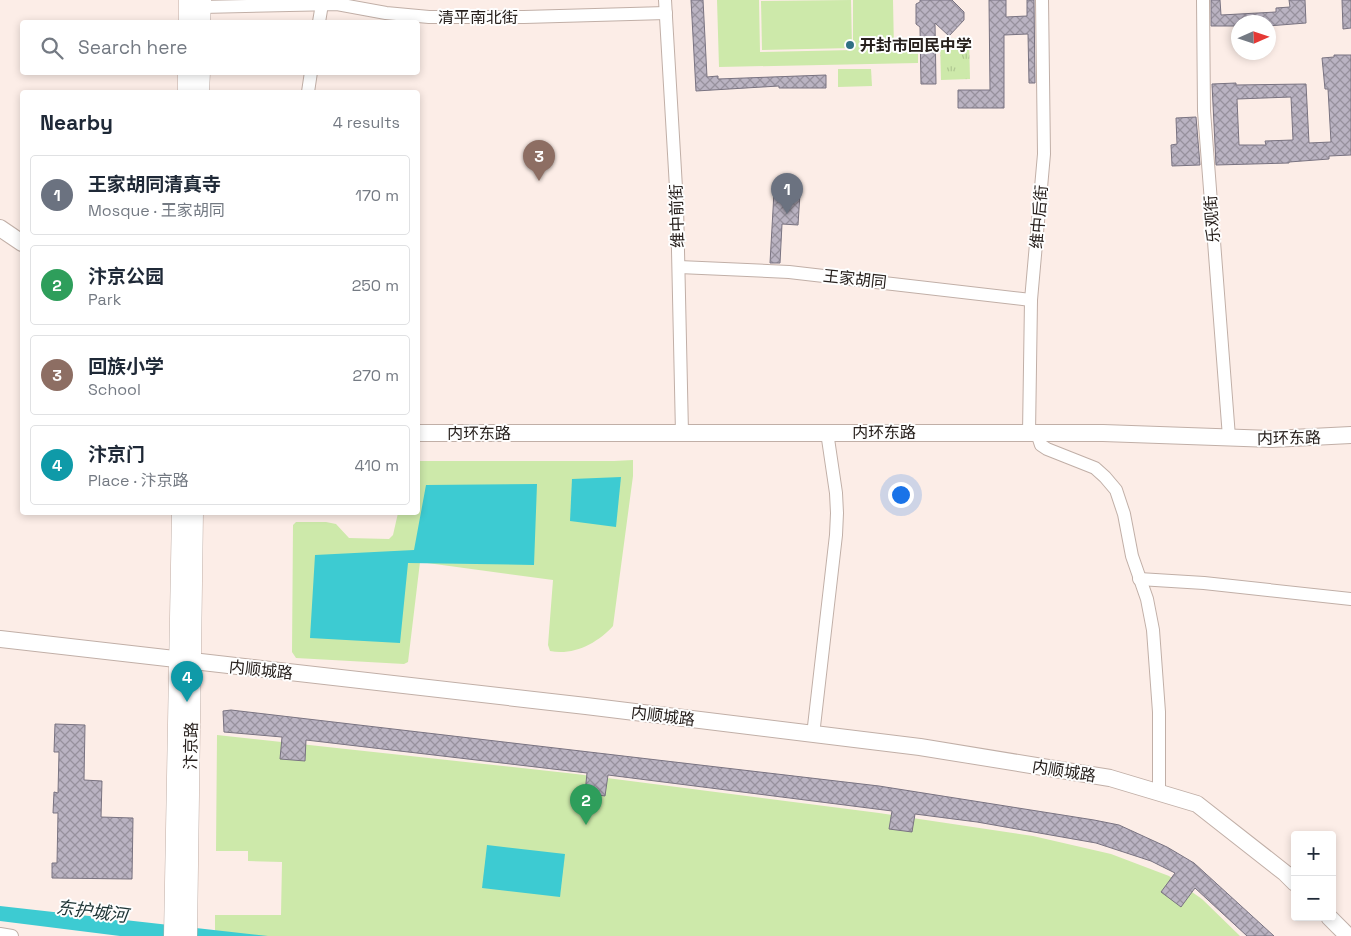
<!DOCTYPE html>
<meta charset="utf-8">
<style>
:root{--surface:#fff;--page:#f2f2f3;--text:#1f2937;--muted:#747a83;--line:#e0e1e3;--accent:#1a73e8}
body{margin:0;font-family:"Space Grotesk","Noto Sans SC",sans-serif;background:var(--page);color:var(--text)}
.controls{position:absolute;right:15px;bottom:15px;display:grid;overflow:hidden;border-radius:5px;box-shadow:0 2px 8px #0003}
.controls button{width:45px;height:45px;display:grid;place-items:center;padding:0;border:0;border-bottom:1px solid var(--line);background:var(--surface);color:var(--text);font:25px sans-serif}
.compass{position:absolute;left:1231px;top:15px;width:45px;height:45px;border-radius:50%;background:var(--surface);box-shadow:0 2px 8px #0003;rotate:87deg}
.you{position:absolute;left:900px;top:494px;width:18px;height:18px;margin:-12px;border:4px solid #fff;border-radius:50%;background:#1a73e8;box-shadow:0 0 0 8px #1a73e833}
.badge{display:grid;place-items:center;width:32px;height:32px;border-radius:50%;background:var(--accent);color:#fff;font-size:16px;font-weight:700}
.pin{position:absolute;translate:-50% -41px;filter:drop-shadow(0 1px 2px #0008)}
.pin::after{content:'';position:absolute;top:26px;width:18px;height:15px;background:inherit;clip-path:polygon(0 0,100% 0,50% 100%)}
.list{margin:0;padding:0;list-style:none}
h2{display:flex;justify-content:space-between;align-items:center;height:65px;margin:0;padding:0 20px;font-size:21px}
h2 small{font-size:16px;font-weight:400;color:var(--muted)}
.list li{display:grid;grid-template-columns:32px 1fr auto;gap:15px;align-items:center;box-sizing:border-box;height:80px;margin:0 10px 10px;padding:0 10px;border:1px solid var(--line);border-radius:5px}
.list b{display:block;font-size:19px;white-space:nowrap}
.list p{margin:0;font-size:16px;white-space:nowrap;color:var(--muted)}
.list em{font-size:16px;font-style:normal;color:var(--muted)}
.icon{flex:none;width:28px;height:28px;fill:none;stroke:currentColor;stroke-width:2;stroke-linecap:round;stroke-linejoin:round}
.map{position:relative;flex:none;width:1351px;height:936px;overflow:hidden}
.search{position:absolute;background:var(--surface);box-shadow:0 2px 8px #0003;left:20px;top:20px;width:400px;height:55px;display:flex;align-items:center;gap:12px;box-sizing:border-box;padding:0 18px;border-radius:5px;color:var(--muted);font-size:19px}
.panel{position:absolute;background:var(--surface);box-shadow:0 2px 8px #0003;left:20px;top:90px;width:400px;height:425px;border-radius:5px}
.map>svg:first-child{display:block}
.grass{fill:url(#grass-tufts)}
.park{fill:#cde9aa}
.water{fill:#3dcbd2}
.building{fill:url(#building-cross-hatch);stroke:#797381;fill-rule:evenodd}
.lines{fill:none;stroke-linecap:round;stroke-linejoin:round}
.minor-casing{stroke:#c1afa7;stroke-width:14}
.tertiary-casing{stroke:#c1afa7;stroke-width:18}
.secondary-casing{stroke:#c1afa7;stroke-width:19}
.minor{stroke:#fff;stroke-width:12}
.tertiary{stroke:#fff;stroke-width:16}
.secondary{stroke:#fff;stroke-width:18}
.poi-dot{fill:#307084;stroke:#fefefe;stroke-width:2}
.labels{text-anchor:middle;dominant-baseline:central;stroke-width:4;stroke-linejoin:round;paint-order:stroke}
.street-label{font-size:16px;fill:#27201d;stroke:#fefefe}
.poi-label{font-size:16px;font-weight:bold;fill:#27201d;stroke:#fefefe;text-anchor:start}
.water-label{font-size:18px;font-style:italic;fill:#1c3334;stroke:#fefefe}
</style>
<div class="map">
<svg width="1351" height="936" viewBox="0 0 1351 936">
<defs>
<pattern id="grass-tufts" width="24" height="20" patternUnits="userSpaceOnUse" patternTransform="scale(1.25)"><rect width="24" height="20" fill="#cde9aa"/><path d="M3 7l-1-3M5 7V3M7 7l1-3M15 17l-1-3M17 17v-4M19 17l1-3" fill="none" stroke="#b0c892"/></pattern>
<pattern id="building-cross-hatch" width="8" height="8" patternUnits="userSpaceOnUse" patternTransform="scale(1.25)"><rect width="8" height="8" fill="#bab3c2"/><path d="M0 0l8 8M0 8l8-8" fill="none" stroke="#97919d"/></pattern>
</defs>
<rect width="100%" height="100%" fill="#fcede7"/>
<!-- grass -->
<path class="grass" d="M969 38 970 79 941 80 940 39Z"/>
<!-- park -->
<g class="park">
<path d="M717 0H759L760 52 853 50V0H893L894 50H918V63L719 67Z"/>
<path d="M851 0 852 48 762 50 761 1Z"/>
<path d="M838 69H871L872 86 838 87Z"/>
<path d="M633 460V476L613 626C598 643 573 656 550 651L548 645 553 580 420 562 408 662 404 664 296 658 292 652 293 525 296 522H326L336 524 349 538 389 539 393 535 398 513 418 512V461H614Z"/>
<path d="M217 735 576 774 879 813 1033 836 1111 854 1169 876 1202 899 1240 936H215V915H281L282 862 248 861V851H216Z"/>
</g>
<!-- water -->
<g class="water">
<path d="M621 477 616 527 570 521 572 479Z"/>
<path d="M537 484 534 565 408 563 400 643 310 638 315 555 414 550 426 485Z"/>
<path d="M487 845 565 854 560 897 482 888Z"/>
<path d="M0 906 268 936H120L0 921Z"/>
</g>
<!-- building -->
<g class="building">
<path d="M691 0H703L707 77 718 76V79L826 75V88H779V86L696 91Z"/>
<path d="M920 0H952L964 12V20L949 36 935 23 936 84H921L920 27 916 24V4L920 2Z"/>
<path d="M989 0H1006V17L1027 16V0H1034L1035 83H1029L1028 34 1004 35V108H958V90H990Z"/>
<path d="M1211 0H1220L1221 15 1276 12V8L1290 7 1289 0H1305L1306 23 1268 26V22H1238V26H1211Z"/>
<path d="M1342 0H1351V28L1343 29Z"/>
<path d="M1334 55H1351V155L1329 156V159L1289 162V163L1216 165 1212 84 1236 83V85L1306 84 1309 143 1331 142 1328 89H1325L1322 58 1334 57ZM1291 97 1293 140 1265 141 1266 145H1239L1237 99Z"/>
<path d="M1196 117 1200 165 1172 166 1171 145 1177 144 1176 118Z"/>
<path d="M774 192 800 193 798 225 782 224 780 263H770Z"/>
<path d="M231 710 879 786 1094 820 1119 825 1167 847 1194 863 1274 936H1247L1195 888 1181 907 1161 892 1175 873 1151 861 1096 843 977 822 915 814 912 832 889 829 892 811 608 775 605 796 585 793 587 773 306 740 305 761 280 759 282 737 224 732 223 711Z"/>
<path d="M55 724 85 725 84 780 102 781 101 817 133 818 132 879 52 878V863H57L58 813H53L54 792 58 793 59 752H54Z"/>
</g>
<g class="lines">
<defs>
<g id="minor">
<path d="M665 0 677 205 682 433"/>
<path d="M1203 0 1204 111 1229 437"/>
<path d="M202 7 337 4 386 13 429 17H524L666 13"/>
<path d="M319 22 322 4"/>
<path d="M308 92 311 72"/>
<path d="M679 267 789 272 1031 300"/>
<path d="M1029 433 1031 300 1044 154 1042 0"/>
<path d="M1037 433 1041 445 1047 449 1095 468 1105 477 1116 490 1124 514 1132 556 1147 599 1153 630 1159 712V793"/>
<path d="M1139 579 1204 583 1351 599"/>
<path d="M813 735 836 535 837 513 836 493 827 432"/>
<path d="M0 934 12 936"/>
</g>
<g id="tertiary">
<path d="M0 228 22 243"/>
<path d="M418 433H1103L1272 439 1351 435"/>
<path d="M0 639 586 706 920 747 1110 778 1197 804 1285 873 1295 883"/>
<path d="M1329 917 1348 936"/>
</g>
<g id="secondary">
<path d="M188 22V0"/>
<path d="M201 22 202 0"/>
<path d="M187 92V72"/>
<path d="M200 92 201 72"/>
<path d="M173 936 181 512"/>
<path d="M188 936 194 512"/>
</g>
</defs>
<!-- minor casing -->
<use href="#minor" class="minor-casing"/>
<!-- tertiary casing -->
<use href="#tertiary" class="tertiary-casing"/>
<!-- secondary casing -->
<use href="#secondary" class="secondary-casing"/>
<!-- minor -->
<use href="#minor" class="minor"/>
<!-- tertiary -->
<use href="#tertiary" class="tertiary"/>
<!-- secondary -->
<use href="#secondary" class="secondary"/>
</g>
<!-- markers -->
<circle class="poi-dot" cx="850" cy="45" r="5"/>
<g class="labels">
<!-- street labels -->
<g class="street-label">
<text x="478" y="17">清平南北街</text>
<text transform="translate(677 216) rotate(-92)">维中前街</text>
<text transform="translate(1039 217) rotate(-85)">维中后街</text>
<text transform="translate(1212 219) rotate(-94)">乐观街</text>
<text transform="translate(855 279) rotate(6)">王家胡同</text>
<text x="884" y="432">内环东路</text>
<text x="479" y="433">内环东路</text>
<text transform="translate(1289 438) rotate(-1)">内环东路</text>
<text transform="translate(261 670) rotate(6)">内顺城路</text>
<text transform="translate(663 716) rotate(7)">内顺城路</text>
<text transform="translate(191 746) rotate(-89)">汴京路</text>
<text transform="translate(1064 771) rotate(9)">内顺城路</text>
</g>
<!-- poi labels -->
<g class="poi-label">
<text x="860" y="45">开封市回民中学</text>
</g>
<!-- water labels -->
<g class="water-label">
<text transform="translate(92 911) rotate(7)">东护城河</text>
</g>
</g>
</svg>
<div class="controls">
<button>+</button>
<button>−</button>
</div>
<svg class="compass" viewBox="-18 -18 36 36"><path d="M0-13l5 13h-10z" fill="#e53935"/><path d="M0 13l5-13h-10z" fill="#747a83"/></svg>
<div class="you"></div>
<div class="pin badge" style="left:787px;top:214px;background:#6b7280">1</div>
<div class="pin badge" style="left:586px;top:825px;background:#2e9e5b">2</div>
<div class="pin badge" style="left:539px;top:181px;background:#8d6e63">3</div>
<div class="pin badge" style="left:187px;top:702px;background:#0f9aa8">4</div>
<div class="search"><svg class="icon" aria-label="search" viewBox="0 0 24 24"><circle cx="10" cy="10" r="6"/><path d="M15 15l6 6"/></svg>Search here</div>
<section class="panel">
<h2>Nearby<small>4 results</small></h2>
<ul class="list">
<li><span class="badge" style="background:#6b7280">1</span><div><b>王家胡同清真寺</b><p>Mosque · 王家胡同</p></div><em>170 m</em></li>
<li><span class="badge" style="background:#2e9e5b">2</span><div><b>汴京公园</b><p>Park</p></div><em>250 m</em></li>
<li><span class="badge" style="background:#8d6e63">3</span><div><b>回族小学</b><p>School</p></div><em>270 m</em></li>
<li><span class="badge" style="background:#0f9aa8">4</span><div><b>汴京门</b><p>Place · 汴京路</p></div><em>410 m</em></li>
</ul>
</section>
</div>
